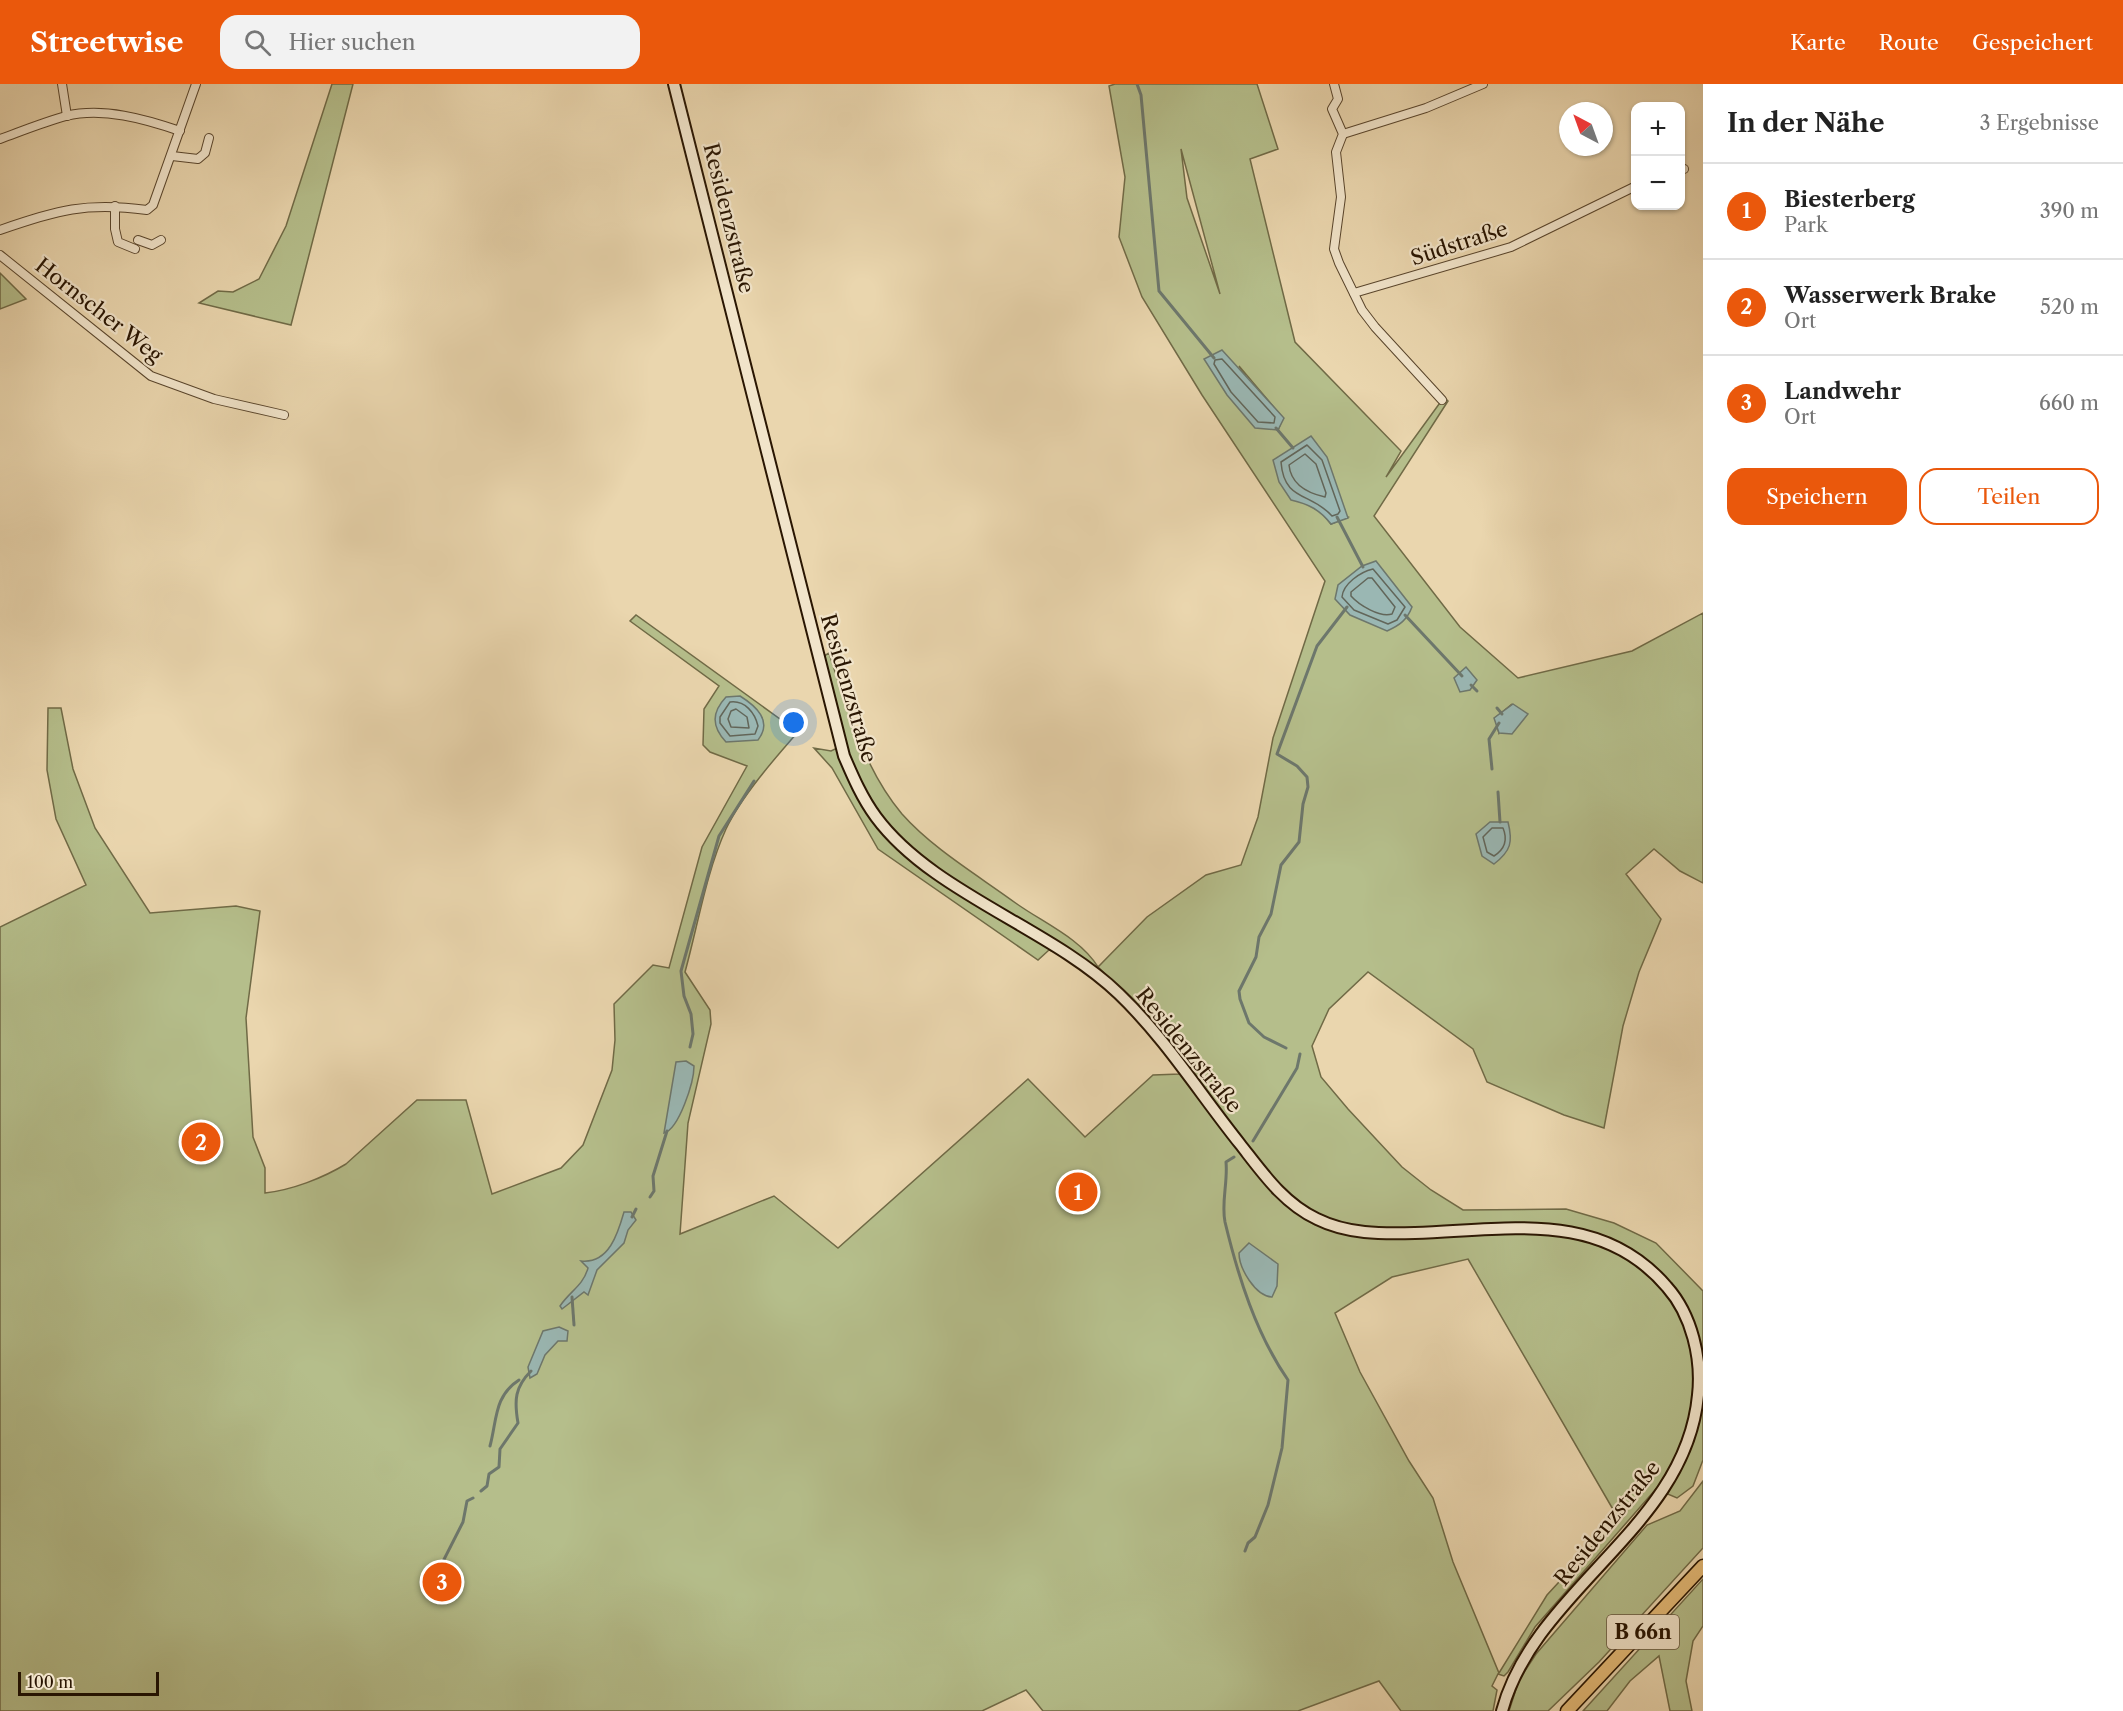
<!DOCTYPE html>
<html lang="de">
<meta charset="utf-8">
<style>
:root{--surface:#fff;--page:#f2f2f2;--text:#222;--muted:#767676;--line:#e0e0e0;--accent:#ea580c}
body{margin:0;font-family:"Libre Caslon Text",serif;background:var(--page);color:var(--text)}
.controls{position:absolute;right:18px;top:18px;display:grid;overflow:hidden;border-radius:12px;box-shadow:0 2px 4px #0004}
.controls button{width:54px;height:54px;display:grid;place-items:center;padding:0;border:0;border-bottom:2px solid var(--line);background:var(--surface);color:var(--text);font:30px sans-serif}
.compass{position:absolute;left:1559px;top:18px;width:54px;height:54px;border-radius:50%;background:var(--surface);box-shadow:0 2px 4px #0004;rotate:319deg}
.scale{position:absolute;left:18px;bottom:15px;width:141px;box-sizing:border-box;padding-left:6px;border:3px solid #2a1602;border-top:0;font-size:16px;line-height:21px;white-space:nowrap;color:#2a1602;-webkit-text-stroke:4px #f1e4ca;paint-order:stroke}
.you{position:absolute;left:794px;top:639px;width:21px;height:21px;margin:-15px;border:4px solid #fff;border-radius:50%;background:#1a73e8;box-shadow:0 0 0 9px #1a73e833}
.badge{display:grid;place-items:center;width:39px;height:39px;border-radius:50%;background:var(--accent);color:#fff;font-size:20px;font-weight:700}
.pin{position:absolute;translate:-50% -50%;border:3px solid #fff;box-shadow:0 2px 6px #0006}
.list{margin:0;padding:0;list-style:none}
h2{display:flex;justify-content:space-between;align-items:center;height:78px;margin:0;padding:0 24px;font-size:26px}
h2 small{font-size:20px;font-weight:400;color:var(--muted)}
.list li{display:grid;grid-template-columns:39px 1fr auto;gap:18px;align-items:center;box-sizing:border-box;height:96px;padding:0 24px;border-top:2px solid var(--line)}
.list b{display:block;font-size:22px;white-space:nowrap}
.list p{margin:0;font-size:20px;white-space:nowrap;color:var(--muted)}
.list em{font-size:20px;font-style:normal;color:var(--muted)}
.actions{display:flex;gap:12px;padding:18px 24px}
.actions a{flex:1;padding:14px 0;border:2px solid var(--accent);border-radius:18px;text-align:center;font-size:21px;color:var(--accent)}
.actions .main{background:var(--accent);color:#fff}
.icon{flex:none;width:33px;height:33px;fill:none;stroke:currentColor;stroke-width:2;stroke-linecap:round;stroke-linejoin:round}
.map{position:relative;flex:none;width:1703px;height:1627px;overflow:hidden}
header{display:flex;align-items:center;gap:36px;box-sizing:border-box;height:84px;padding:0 30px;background:var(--accent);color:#fff}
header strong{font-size:28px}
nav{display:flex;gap:33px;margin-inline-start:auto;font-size:21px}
.search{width:420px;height:54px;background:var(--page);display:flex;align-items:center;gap:15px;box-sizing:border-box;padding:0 21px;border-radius:18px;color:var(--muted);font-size:22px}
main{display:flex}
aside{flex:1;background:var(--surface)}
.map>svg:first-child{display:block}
.green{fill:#b5be8b;stroke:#706a46;stroke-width:1.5;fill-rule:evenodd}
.water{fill:#9ab7b3;stroke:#6d776c;stroke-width:1.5}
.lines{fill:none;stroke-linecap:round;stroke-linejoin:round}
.shore{stroke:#62665a;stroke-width:1.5}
.stream{stroke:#6d776c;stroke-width:3}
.minor-casing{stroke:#5a462d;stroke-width:10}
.secondary-casing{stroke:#2a1602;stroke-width:14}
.primary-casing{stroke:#2a1602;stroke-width:15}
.minor{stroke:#f1e4ca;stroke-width:8}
.secondary{stroke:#f1e4ca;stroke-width:10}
.primary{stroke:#e5bb77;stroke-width:12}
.labels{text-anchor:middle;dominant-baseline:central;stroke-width:4.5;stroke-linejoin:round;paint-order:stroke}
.shield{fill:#f1e4ca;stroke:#66543e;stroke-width:1.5}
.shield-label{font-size:20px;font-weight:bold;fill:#2a1602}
.street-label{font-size:21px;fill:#2a1602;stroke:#f1e4ca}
</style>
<header>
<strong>Streetwise</strong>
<div class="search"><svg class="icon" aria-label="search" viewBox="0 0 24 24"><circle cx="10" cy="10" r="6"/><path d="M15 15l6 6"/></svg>Hier suchen</div>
<nav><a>Karte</a><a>Route</a><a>Gespeichert</a></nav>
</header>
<main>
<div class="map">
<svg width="1703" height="1627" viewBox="0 0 1703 1627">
<rect width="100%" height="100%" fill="#ead6ae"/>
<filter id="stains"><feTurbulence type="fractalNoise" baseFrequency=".00333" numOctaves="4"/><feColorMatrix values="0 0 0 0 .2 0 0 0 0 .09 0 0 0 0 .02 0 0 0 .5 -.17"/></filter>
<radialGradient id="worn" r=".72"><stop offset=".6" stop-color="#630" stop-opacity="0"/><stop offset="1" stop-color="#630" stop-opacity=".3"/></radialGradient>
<!-- green -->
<g class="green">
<path d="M332 0H353L291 241 199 219 218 207 233 208 259 195 286 142Z"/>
<path d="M1115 0H1257L1278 65 1250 75 1295 258 1401 367 1386 393 1442 316 1403 268 1448 317 1374 432 1460 543 1518 594 1632 567 1703 529V799L1680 787 1654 765 1626 790 1661 835 1639 888 1623 942 1604 1044 1564 1031 1487 998 1473 965 1368 888 1329 925 1312 962 1321 993 1348 1025 1402 1083 1431 1106 1463 1126 1566 1125 1614 1139 1656 1159 1703 1207V1376L1693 1402 1677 1414 1656 1405 1535 1543 1508 1588 1504 1592 1498 1590 1492 1602 1497 1606 1493 1627H1401L1379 1597 1298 1627H1043L1026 1606 982 1627H0V843L86 801 56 735 47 686 48 624H61L73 685 95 744 150 829 236 822 260 827 246 934 253 1053 265 1084V1109C292 1106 323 1094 346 1080L417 1016H466L492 1110 561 1084 583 1061 612 986 615 956 614 920 653 881 669 884 702 763 747 682 710 668 703 661 704 625 719 602 630 537 636 531 798 648C775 674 741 713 726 745 706 789 698 841 685 888L710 926 711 940 688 1039 680 1150 774 1112 838 1164 1028 995 1085 1053 1153 991 1180 990 1187 983 1145 929 1099 884 1049 866 1038 876 878 765 832 684 814 664 831 667 846 660 824 572 829 569C847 624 864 685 902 730 933 765 979 792 1017 820 1044 839 1081 855 1098 883L1147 833 1206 791 1241 781 1258 733 1273 654 1325 497 1202 311 1142 213 1119 153 1125 93 1109 2ZM1181 65 1220 210 1187 114ZM1239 282 1283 334 1278 346ZM1305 419 1348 433 1331 440 1321 428ZM1512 620 1499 649 1495 634ZM1468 1175 1618 1434 1547 1511 1499 1589 1453 1478 1433 1414 1409 1377 1360 1288 1335 1229 1392 1193Z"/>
<path d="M0 189 26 215 0 225Z"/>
<path d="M1703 1397V1464L1599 1578 1548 1627H1509L1519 1596 1536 1570 1647 1441 1680 1427Z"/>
<path d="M1703 1495V1542L1693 1557 1686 1597 1692 1627H1670L1659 1572 1630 1597 1607 1627H1583Z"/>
</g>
<!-- water -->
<g class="water">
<path d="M1222 266 1284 334 1278 346 1255 344 1227 311 1204 275Z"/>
<path d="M1311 352 1327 373 1348 434 1331 440C1320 426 1309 420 1291 416L1279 398 1273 376Z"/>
<path d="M1376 477 1412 523C1407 536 1400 541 1387 547L1350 531 1335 515 1338 501 1362 482Z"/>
<path d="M1466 583 1477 596 1470 606 1460 608 1454 594Z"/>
<path d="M740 612C756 622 773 637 758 656L726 658C711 642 712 628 726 613Z"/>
<path d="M1513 620 1528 630 1512 650 1499 649 1494 634Z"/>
<path d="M1490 738H1508C1513 758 1511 767 1494 780L1482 772 1476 750Z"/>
<path d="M686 977 694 982C694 998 679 1045 664 1049L676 978Z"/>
<path d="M624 1128H631L636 1136 628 1146 624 1159 597 1186 588 1211 584 1208 562 1225 560 1222C570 1207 583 1202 588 1184L581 1177C609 1180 618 1149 624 1128Z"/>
<path d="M1249 1159 1278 1180 1277 1202 1272 1213C1255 1212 1239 1184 1239 1169Z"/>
<path d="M559 1243 568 1247 567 1257H558L545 1271 537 1290 530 1294 528 1283 543 1247Z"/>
</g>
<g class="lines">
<!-- shore -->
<g class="shore">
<path d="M1222 275 1275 333 1274 339 1258 338 1231 308 1214 280 1215 276Z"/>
<path d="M1307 361 1322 376 1340 427 1338 430 1332 432C1311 408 1284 418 1281 378Z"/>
<path d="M1305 370 1316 380 1326 409 1325 413C1307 409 1291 401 1289 381Z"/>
<path d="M1373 485 1405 523 1397 536 1388 540 1354 526 1342 513C1343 500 1360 488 1373 485Z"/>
<path d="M1368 494H1372L1395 523 1392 530C1380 534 1359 521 1351 512V508Z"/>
<path d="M730 618C745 616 755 629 758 642L755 650 730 652 720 639V633Z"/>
<path d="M736 625 747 633 749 644 731 643 728 635 731 627Z"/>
<path d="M1492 744H1503C1508 756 1505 765 1494 772L1487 768 1483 753Z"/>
</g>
<!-- stream -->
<g class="stream">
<path d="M1137 0 1141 11 1159 207 1214 274"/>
<path d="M1276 344 1293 364"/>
<path d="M1337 433 1363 483"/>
<path d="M1405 531 1462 592"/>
<path d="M1471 601 1477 607"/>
<path d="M1497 624 1502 630"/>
<path d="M1492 685 1489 655 1499 639"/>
<path d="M1498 708 1500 738"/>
<path d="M690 963 693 950 691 930 684 912 681 887 719 752 754 697"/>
<path d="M1286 964 1264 953 1249 939 1240 915 1239 907 1256 873 1259 853 1271 830 1281 781 1299 758 1303 720 1308 703 1307 693 1297 682 1277 670 1317 562 1347 523"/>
<path d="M1253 1057 1297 984 1300 970"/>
<path d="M1234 1073 1226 1078C1228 1098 1221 1119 1225 1138 1238 1192 1256 1250 1288 1296L1282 1364 1268 1421 1255 1453 1248 1459 1245 1467"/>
<path d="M650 1113 654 1107 653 1092 667 1047"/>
<path d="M632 1133 636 1125"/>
<path d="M572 1213 574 1241"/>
<path d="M490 1362C497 1336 494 1312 519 1296"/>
<path d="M481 1407 487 1402 489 1390 499 1383 500 1365 518 1339C514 1316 515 1303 531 1287"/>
<path d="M428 1507 463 1438 467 1417 473 1414"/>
</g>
<defs>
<g id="minor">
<path d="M62 0 67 32"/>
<path d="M1334 0 1338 15 1332 25 1343 50 1336 68 1341 113 1334 165 1339 179 1362 226 1375 243 1442 316"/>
<path d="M1343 50 1426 24 1483 0"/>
<path d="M0 55C22 47 44 38 66 32 103 23 145 35 180 47"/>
<path d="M172 72 198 75 205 69 209 54"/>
<path d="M1680 85H1684"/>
<path d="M115 122V145L118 158 135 165"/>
<path d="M0 146C57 126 86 118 147 126L153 121 196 0"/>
<path d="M138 156 152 161 161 156"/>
<path d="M0 171 151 292 214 315 284 331"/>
<path d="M1354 209 1511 163 1636 102"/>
</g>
<path id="secondary" d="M674 0 844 672C853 693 862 714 876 733 932 809 1051 844 1119 910 1165 954 1200 1010 1240 1060 1262 1088 1283 1119 1317 1135 1347 1150 1381 1150 1415 1149 1507 1146 1601 1125 1667 1203 1692 1231 1702 1275 1698 1311 1686 1444 1535 1504 1502 1627"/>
<path id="primary" d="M1567 1627 1703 1482"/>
</defs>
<!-- minor casing -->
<use href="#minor" class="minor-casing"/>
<!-- secondary casing -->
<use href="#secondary" class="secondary-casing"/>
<!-- primary casing -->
<use href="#primary" class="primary-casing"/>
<!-- minor -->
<use href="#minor" class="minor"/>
<!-- secondary -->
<use href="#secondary" class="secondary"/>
<!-- primary -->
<use href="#primary" class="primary"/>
</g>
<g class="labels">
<!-- shield labels -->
<rect class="shield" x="1607" y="1531" width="72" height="34" rx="4.5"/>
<g class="shield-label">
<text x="1643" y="1548">B 66n</text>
</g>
<!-- street labels -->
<g class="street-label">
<text transform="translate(729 134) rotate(76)">Residenzstraße</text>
<text transform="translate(1459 159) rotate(-18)">Südstraße</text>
<text transform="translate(99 226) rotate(38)">Hornscher Weg</text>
<text transform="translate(849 604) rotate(74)">Residenzstraße</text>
<text transform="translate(1189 966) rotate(51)">Residenzstraße</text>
<text transform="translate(1607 1439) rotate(-51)">Residenzstraße</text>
</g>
</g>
<rect width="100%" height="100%" filter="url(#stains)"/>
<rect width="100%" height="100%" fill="url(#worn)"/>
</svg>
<div class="controls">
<button>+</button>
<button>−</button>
</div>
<svg class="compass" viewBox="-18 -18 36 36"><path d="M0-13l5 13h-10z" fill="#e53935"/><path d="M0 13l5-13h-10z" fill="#767676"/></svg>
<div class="scale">100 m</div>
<div class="you"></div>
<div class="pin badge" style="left:1078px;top:1108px">1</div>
<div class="pin badge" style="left:201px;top:1058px">2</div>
<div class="pin badge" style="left:442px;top:1498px">3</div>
</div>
<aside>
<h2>In der Nähe<small>3 Ergebnisse</small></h2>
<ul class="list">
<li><span class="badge">1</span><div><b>Biesterberg</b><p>Park</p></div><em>390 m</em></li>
<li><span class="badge">2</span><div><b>Wasserwerk Brake</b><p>Ort</p></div><em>520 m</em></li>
<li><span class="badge">3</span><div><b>Landwehr</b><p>Ort</p></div><em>660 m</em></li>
</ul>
<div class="actions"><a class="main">Speichern</a><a>Teilen</a></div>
</aside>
</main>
